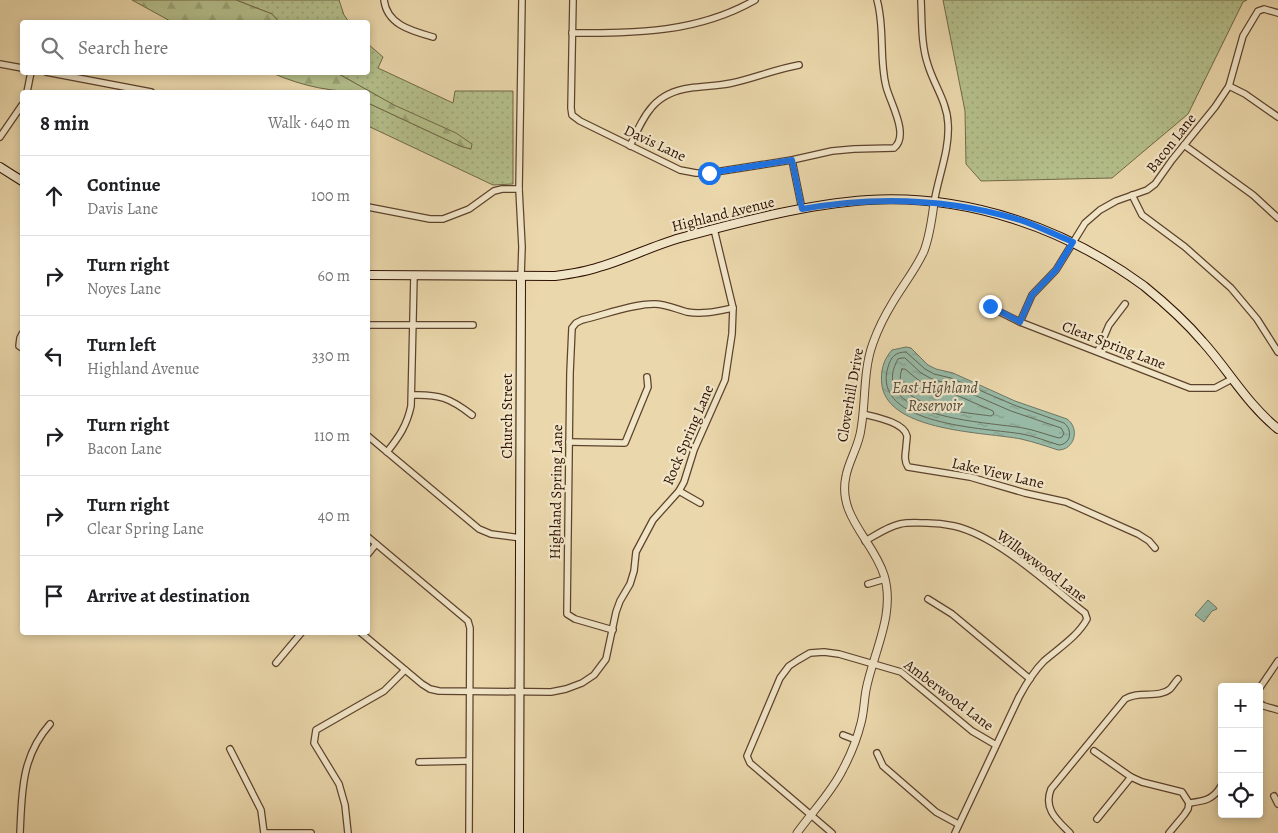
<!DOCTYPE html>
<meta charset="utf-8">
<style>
:root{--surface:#fff;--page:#f6f6f6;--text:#202124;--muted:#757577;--line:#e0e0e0}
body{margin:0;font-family:Alegreya,serif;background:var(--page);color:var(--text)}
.controls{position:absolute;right:15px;bottom:15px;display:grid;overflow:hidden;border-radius:5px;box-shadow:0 2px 8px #0003}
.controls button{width:45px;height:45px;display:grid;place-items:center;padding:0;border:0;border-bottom:1px solid var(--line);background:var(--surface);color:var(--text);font:25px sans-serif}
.stop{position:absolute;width:15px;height:15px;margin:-11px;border:4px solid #1a73e8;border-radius:50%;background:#fff}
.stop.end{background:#1a73e8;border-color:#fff;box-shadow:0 1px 5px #0008}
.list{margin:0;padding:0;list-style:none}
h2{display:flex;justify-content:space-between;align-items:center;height:65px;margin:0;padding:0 20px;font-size:21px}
h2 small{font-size:16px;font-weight:400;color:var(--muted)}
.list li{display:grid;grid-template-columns:32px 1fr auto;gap:15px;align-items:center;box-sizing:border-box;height:80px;padding:0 20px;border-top:1px solid var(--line)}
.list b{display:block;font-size:19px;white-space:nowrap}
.list p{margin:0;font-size:16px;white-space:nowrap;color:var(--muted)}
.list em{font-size:16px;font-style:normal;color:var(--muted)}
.icon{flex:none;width:28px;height:28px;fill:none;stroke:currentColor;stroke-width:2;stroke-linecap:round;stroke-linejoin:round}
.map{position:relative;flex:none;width:1278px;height:833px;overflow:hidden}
.search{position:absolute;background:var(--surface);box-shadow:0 2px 8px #0003;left:20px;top:20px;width:350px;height:55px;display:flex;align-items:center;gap:12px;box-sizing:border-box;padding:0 18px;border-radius:5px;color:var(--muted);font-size:19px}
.panel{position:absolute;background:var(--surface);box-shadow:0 2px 8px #0003;left:20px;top:90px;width:350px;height:545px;border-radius:5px}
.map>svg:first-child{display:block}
.grass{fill:url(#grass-dots);stroke:#716846}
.forest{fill:url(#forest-firs);stroke:#716846}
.water{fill:url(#water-ripples);stroke:#6e7664}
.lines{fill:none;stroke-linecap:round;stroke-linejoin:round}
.shore{stroke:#636654;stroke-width:1}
.minor-casing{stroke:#5d422c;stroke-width:8}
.tertiary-casing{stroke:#5d422c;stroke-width:9}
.secondary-casing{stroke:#2e1102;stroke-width:10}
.minor{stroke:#f1e5c8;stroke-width:5.5}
.tertiary{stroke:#f1e5c8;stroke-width:7}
.secondary{stroke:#f1e5c8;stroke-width:8}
.route{stroke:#1a73e8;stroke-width:6}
.labels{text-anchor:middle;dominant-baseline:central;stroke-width:4.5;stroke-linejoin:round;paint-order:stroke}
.street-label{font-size:15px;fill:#2e1102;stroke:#f1e5c8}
.water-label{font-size:16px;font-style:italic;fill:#534c3b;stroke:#f1e5c8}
</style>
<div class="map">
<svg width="1278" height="833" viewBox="0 0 1278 833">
<defs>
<pattern id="grass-dots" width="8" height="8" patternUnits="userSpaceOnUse" patternTransform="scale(1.25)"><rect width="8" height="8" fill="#b4bf8b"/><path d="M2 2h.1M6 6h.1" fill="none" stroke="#9ba376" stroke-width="1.8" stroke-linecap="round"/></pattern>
<pattern id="forest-firs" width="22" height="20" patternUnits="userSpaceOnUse" patternTransform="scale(1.25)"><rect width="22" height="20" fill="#b4bf8b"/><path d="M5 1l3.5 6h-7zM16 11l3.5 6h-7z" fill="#9ba376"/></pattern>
<pattern id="water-ripples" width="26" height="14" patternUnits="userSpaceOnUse" patternTransform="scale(1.25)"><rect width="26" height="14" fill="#98baa6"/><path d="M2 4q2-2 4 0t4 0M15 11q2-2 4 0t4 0" fill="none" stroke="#839f8d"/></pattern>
</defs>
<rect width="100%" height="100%" fill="#ead7ab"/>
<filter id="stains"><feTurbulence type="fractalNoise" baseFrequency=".004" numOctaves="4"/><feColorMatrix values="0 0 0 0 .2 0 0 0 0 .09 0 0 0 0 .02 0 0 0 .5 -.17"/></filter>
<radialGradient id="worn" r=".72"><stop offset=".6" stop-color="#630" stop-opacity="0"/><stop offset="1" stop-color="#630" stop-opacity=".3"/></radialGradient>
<!-- grass -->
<g class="grass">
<path d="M236 0H339L344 15 349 22H279L272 14Z"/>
<path d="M943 0H1247L1243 2 1188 114 1112 178 981 181 966 164 965 111Z"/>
<path d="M368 44 383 57 378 68 453 103 455 91H513V184L493 185 368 126V103L460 146 471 149 337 73 368 72Z"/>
</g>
<!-- forest -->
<g class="forest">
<path d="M132 0H236L272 14 279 22H172Z"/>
<path d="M272 73H337L394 105 456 133 472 144 471 149 460 146 368 103V92C331 92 305 87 272 73Z"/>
</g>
<!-- water -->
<g class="water">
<path d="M906 347 911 348 928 365 936 369 953 373 1015 401 1067 419C1080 428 1075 450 1058 450 1046 446 1034 442 1021 439 985 432 890 432 882 386 880 372 883 360 892 350Z"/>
<path d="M1208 600 1216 607 1217 609 1212 611 1204 622 1195 615Z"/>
</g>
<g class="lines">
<!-- shore -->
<g class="shore">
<path d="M906 352 925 369 934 374 951 378 1014 405 1064 423C1073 430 1071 444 1059 445 1046 441 1034 436 1022 434 988 428 870 426 888 367 891 357 895 352 906 352Z"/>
<path d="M905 358 921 373 932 379 949 384 1011 411 1061 428 1064 433 1062 437 1059 438C1047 435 1035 430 1023 428 991 422 864 419 898 359Z"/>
<path d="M902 369H905L917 379 927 386 947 391 993 411 994 414 991 416C970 413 887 407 902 369Z"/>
</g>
<defs>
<g id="minor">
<path d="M384 0C387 25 412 31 433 37"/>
<path d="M573 0 571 108 572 115 580 121 680 170 696 173H709L792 160 832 151 854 149 894 148C910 135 890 103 886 86 879 58 885 28 877 0"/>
<path d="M921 0C922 21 921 45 928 65 934 85 947 102 948 123 950 150 938 177 934 203"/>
<path d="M572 33C637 33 697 33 755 0"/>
<path d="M0 64 22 68"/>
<path d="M46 72 151 92"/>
<path d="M1229 86 1245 94 1278 117"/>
<path d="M27 92 31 72"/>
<path d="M0 137 22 105"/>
<path d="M1184 145 1253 195 1278 218"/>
<path d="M630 146C644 116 653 93 690 88 704 86 718 86 732 83 755 78 776 69 799 65"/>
<path d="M792 160 802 209"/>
<path d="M1132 195 1142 215 1185 247 1231 288 1257 319 1278 352"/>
<path d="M368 207 430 219H443L469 209 494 191 502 189H519"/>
<path d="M521 276 522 247 519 189 522 0"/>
<path d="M990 307 1020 322 1190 388H1215L1232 379"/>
<path d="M1020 322 1032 295 1056 270 1085 223 1100 210 1116 201 1147 190 1155 184 1172 160 1215 107 1229 86 1243 36 1258 11 1264 9 1278 13"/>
<path d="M368 325H473"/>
<path d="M22 334 20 338 19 346 22 348"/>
<path d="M1098 351 1109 325 1125 304"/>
<path d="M412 395C439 394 450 398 472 415"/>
<path d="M863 414C875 417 904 422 907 436 907 440 906 444 906 448 905 455 904 461 908 467L970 477 1025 493 1066 502 1138 534 1149 541 1155 548"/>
<path d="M368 436 479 529 491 534 521 538"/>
<path d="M569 442 625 443 648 387 647 377"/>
<path d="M387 452C399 437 407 425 411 406L414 275"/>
<path d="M679 491 700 503"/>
<path d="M368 537 468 621 470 628 469 833"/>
<path d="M865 541C876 535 887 527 900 524 909 522 918 523 927 523 936 523 945 524 954 526 998 536 1049 585 1085 613L1087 619C1078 636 1059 648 1044 661 1034 671 1026 684 1019 697L955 833"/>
<path d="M368 554 376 544"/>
<path d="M868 584 885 579"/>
<path d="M928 599 952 614 1030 679"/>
<path d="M613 630 575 619 567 614 570 373 572 328 576 323 582 320C604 315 632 304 654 304 666 304 676 309 687 312 703 315 718 311 733 308"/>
<path d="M360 632 422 684 430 689 439 691 551 692 566 689 582 683 594 675 606 659 616 612 620 601 630 584 634 571 636 552 653 520 679 491 684 482 694 450 725 380 732 334 733 308 714 229"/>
<path d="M276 663 302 632"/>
<path d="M1259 689 1278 661"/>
<path d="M1259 703 1264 706 1278 710"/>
<path d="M843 735 856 740"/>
<path d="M230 749 261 810 264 833"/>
<path d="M1094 751 1131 777 1142 782 1182 792 1189 803 1188 809 1184 815 1169 833"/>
<path d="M877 753 883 766 936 812 958 824"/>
<path d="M419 762 469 761"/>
<path d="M1274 796 1278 804"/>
<path d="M1189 803C1204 801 1213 800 1221 786"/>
<path d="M1097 819 1131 777"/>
<path d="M20 833C22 792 21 757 50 724"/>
<path d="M264 833H311"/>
<path d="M348 833 345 805 339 784 314 743 316 730 384 691 405 670"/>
<path d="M832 833 750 763 747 756 780 678 789 666 798 660 810 653 824 652 839 654 901 672 972 731 996 745"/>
<path d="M1070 833C1057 820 1043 809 1051 789L1125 699C1138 690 1158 699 1170 689 1173 686 1175 682 1178 679"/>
</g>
<path id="tertiary" d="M797 833C812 812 832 792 843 769 851 754 857 739 861 723 864 712 864 701 866 690 873 653 896 614 884 575 873 540 837 516 846 476 849 460 859 446 861 429 866 401 863 370 873 343 878 329 885 315 893 302 903 285 916 269 924 251 930 235 932 219 934 203"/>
<g id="secondary">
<path d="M0 167 22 181"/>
<path d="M368 275 555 276C570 274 585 272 599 267 627 259 652 246 680 238 739 222 807 204 868 200 967 194 1065 228 1144 286 1165 303 1186 322 1203 342 1229 371 1247 404 1278 429"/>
<path d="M519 833 521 276"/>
</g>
</defs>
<!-- minor casing -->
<use href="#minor" class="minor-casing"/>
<!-- tertiary casing -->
<use href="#tertiary" class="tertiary-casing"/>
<!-- secondary casing -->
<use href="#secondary" class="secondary-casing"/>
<!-- minor -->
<use href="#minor" class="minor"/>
<!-- tertiary -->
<use href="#tertiary" class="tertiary"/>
<!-- secondary -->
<use href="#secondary" class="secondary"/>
</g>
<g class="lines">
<!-- route -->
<path class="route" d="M709 173 792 160 802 209C875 196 948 198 1020 220 1038 226 1055 235 1073 242L1056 270 1032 295 1020 322 990 306"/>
</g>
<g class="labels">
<!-- street labels -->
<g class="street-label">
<text transform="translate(655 143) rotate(25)">Davis Lane</text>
<text transform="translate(1171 143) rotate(-52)">Bacon Lane</text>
<text transform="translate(723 214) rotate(-14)">Highland Avenue</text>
<text transform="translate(1114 345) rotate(21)">Clear Spring Lane</text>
<text transform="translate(850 395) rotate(-80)">Cloverhill Drive</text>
<text transform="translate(507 416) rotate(-90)">Church Street</text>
<text transform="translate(688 435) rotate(-67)">Rock Spring Lane</text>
<text transform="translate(998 473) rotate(13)">Lake View Lane</text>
<text transform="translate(556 492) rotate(-89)">Highland Spring Lane</text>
<text transform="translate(1042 566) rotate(37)">Willowwood Lane</text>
<text transform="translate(949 695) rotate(37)">Amberwood Lane</text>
</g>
<!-- water labels -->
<g class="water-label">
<text x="935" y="388">East Highland<tspan x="935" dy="18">Reservoir</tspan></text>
</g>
</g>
<rect width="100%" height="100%" filter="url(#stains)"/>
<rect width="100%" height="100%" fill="url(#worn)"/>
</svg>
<div class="controls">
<button>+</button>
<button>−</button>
<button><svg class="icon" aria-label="locate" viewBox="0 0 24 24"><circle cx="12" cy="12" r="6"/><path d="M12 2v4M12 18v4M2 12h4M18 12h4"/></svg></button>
</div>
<div class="stop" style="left:709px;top:173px"></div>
<div class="stop end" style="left:990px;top:306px"></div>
<div class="search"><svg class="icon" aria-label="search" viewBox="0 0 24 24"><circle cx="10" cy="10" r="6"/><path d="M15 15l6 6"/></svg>Search here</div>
<section class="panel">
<h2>8 min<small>Walk · 640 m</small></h2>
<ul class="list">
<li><svg class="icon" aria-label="ahead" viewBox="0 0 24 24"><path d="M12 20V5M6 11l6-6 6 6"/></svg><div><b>Continue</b><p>Davis Lane</p></div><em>100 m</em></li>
<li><svg class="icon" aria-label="right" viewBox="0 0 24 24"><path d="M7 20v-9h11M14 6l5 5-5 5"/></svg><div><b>Turn right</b><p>Noyes Lane</p></div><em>60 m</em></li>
<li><svg class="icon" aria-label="left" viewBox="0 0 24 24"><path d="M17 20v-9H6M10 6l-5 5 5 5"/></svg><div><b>Turn left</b><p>Highland Avenue</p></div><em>330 m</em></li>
<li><svg class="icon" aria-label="right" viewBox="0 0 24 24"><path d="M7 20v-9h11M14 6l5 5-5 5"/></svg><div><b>Turn right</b><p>Bacon Lane</p></div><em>110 m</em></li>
<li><svg class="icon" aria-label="right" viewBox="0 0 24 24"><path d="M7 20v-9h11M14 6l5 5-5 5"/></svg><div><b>Turn right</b><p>Clear Spring Lane</p></div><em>40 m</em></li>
<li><svg class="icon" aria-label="arrive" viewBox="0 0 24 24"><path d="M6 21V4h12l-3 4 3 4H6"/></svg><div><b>Arrive at destination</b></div></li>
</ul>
</section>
</div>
